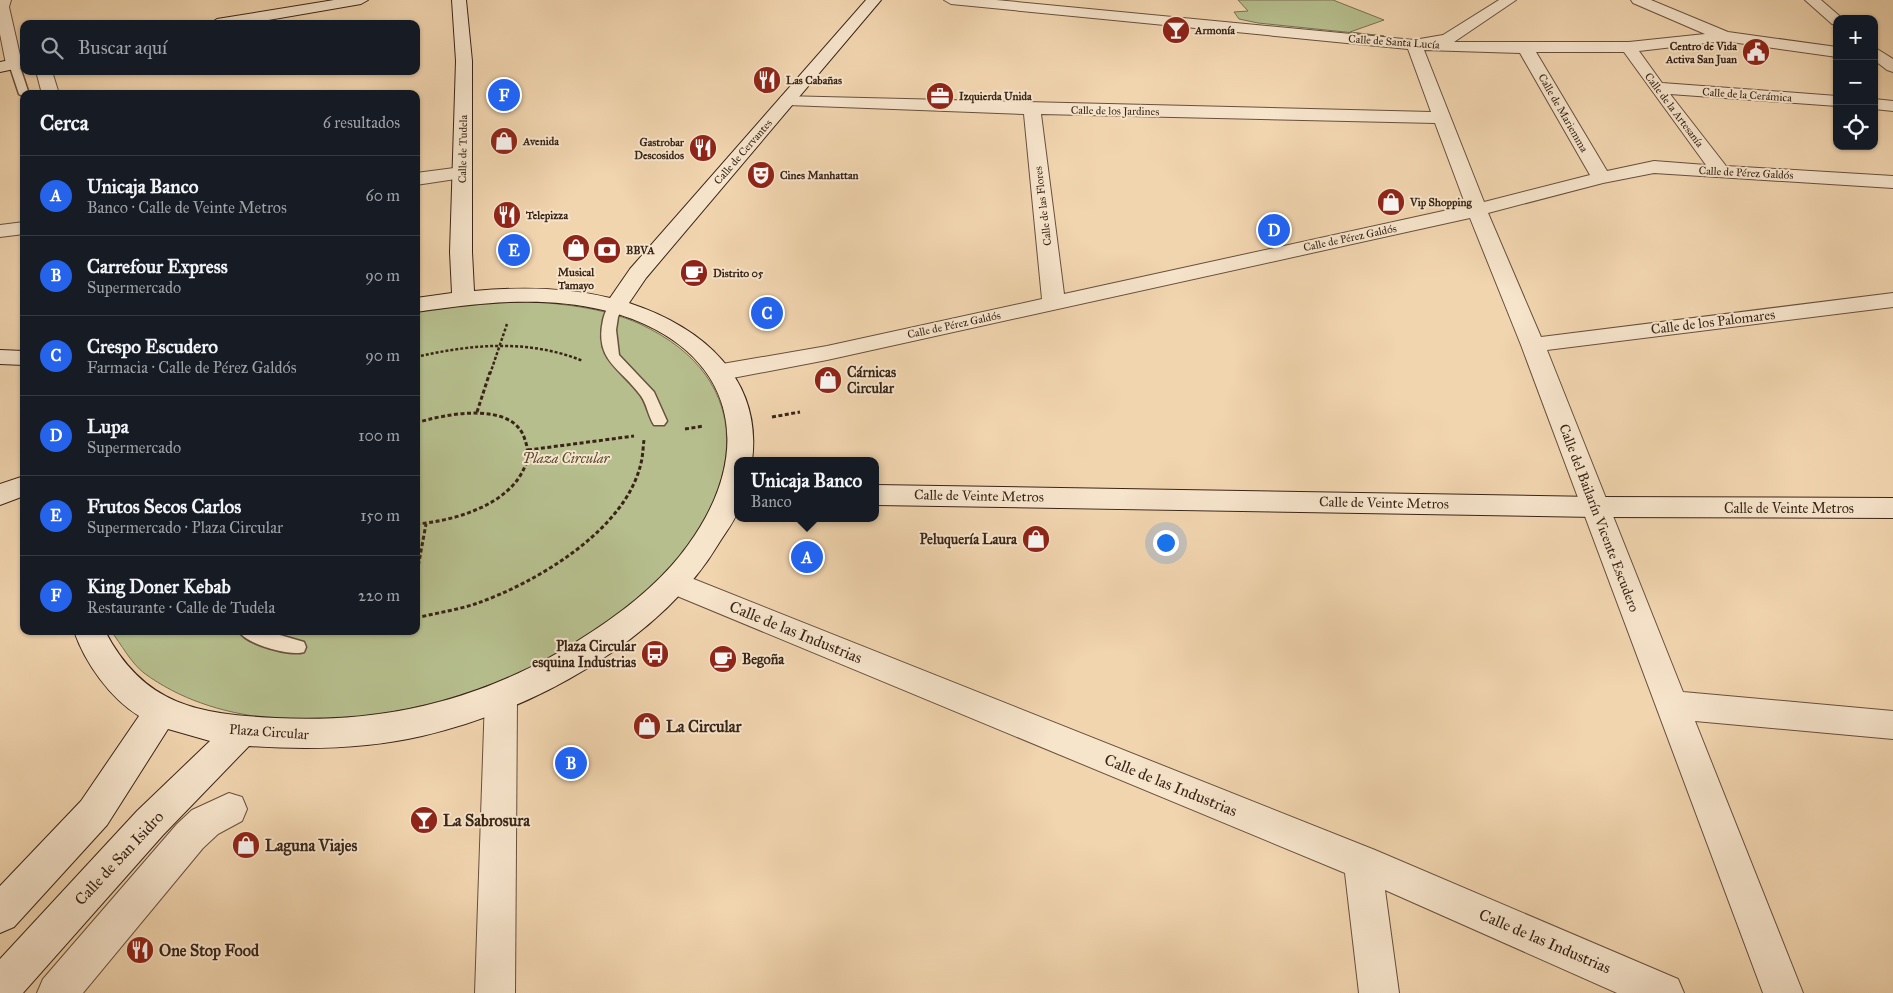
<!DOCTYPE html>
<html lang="es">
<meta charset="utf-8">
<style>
:root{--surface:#171b24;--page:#242831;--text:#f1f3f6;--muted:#9ea1a6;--line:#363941;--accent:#2563eb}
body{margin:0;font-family:"IM FELL Great Primer",serif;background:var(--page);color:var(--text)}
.controls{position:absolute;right:15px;top:15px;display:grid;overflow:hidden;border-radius:10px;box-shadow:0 1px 4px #0004}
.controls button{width:45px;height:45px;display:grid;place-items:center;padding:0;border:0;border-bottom:1px solid var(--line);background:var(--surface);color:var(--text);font:25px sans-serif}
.you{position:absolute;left:1165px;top:542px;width:18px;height:18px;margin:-12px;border:4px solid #fff;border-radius:50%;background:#1a73e8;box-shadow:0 0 0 8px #1a73e833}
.badge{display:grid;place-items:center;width:32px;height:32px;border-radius:50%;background:var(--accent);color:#fff;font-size:16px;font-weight:700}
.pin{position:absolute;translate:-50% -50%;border:2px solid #fff;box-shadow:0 1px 5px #0006}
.popup{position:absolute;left:734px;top:457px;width:145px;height:65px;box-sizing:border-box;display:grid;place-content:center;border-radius:10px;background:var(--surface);filter:drop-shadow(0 1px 4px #0005);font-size:16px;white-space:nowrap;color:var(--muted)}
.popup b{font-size:19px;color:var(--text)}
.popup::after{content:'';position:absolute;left:50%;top:100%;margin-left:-10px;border:10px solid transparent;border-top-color:var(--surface)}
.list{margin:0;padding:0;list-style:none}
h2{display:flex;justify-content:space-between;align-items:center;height:65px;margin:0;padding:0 20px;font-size:21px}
h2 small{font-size:16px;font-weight:400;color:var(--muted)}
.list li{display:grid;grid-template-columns:32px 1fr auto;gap:15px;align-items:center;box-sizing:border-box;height:80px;padding:0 20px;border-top:1px solid var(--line)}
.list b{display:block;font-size:19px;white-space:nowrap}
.list p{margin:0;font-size:16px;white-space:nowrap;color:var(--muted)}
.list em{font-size:16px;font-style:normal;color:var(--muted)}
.icon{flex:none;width:28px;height:28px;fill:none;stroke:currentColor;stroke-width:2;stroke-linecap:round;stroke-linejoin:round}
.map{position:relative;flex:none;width:1893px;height:993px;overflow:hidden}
.search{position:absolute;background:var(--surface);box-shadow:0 1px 4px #0004;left:20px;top:20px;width:400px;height:55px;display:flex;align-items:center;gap:12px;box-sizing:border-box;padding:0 18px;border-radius:10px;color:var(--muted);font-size:19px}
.panel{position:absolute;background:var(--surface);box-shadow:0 1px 4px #0004;left:20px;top:90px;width:400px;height:545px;border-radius:10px}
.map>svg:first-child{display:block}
.green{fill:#b6be8d;stroke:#787152}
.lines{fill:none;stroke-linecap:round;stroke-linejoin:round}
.lane-casing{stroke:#67503d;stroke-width:3}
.street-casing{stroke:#67503d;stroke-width:2}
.secondary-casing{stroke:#392417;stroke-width:2}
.path-far1{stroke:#392417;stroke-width:2.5;stroke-dasharray:3 2;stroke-linecap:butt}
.path{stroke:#392417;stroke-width:3;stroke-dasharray:4 2.5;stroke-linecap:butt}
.lane{fill:#f6e4cb;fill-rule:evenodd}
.street{fill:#f6e4cb;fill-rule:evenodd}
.secondary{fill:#f6e4cb;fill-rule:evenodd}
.labels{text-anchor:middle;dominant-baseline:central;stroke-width:4;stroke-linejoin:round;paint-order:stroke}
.far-poi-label{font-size:11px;font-weight:bold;fill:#392417;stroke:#f6e4cb;text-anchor:start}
.far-street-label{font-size:11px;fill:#392417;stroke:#f6e4cb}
.street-label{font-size:14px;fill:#392417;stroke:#f6e4cb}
.poi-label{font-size:14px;font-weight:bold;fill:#392417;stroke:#f6e4cb;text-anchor:start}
.park-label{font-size:14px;font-style:italic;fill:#584a34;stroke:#f6e4cb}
.near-street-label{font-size:16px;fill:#392417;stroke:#f6e4cb}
.near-poi-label{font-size:16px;font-weight:bold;fill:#392417;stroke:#f6e4cb;text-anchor:start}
</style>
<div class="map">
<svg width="1893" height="993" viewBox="0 0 1893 993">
<rect width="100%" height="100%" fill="#f1d5af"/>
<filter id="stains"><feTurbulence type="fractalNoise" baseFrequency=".004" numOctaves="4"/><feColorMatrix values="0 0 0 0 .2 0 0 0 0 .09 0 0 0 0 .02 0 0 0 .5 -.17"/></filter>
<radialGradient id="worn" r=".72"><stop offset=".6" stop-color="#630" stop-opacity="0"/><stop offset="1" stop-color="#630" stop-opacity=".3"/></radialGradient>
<!-- green -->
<g class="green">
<path d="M1238 0H1333L1384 20 1350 32 1384 36 1258 23 1239 19 1234 12 1248 11Z"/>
<path d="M516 301C558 303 602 307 640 324 761 380 742 492 664 576 554 694 283 776 144 673 131 663 121 644 111 631H416V312L461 304Z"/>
</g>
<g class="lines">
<defs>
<g id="lane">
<path d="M14 61 19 64 29 94H24V97L19 94 9 64Z"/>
<path d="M616 302 623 306 618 317 616 330 619 355 654 392 667 421 664 425H654C648 416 647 404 641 396 621 368 594 361 603 320 605 312 608 304 616 302Z"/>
<path d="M239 631H266L304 642 306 647 304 652C291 657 245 644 239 631Z"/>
</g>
<g id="street">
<path d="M0 0H11L9 7 22 64 14 69 6 64 0 34Z"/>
<path d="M944 0H996L1414 40 1443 35 1499 0H1516L1454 42H1629L1705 34 1633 3 1631 0H1651L1728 32 1837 47V57L1724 41 1639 51 1662 83 1837 96V106L1670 94 1726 166 1893 176V188L1654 173 1603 183 1488 213 1541 337 1893 293V307L1547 350 1683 692 1893 711V739L1695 721 1803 993H1763L1521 345 1470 218 827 360 722 380 713 377 710 372 713 367 722 364 827 346 1042 299 1024 114 788 105 782 104 779 100 782 96 1431 112 1408 49 951 4ZM1424 50 1520 53 1590 175 1484 202ZM1536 52H1624L1706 165 1654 161 1607 171ZM1041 114 1435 123 1466 206 1064 294Z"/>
<path d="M1805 0H1821L1843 19H1837V25L1832 24Z"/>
<path d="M1874 47 1893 59V72L1887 70 1874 60Z"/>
<path d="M36 71H52L59 94H42Z"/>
<path d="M1874 99 1893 101V111L1874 109Z"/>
<path d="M462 167 469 169 472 173 469 177 416 185V173Z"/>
<path d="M24 222V234L0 237V225Z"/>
<path d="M676 572 1375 850 1678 979 1684 993H1617L1385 890 1399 993H1359L1345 873 665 591 661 583 665 575Z"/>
<path d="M501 684 513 688 517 698 515 993H475L485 698 489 688Z"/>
<path d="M229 793 242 797 247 809 242 821 218 834 203 848 83 993H37L43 979 177 824 192 810Z"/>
</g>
<g id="secondary">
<path d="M334 0H368L361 4 246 24H210L217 19Z"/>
<path d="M452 0H466L472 61V252L474 291C519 287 566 287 610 298L630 269 866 0H881L646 278 629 303C702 327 763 378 752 461H738C738 476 742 495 738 510 735 521 725 533 719 543 661 641 531 711 422 736 366 749 307 750 249 746L163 835 23 993H0V959L137 811 210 741 168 729 107 825 14 927 0 933V886L81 801 139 716C110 698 85 663 74 631H105C144 706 199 714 276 718 393 724 496 696 593 631 628 608 663 580 688 545 763 442 729 341 603 310 542 295 477 303 416 312V298L452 293 450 252 456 61Z"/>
<path d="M24 57V67L0 72V62Z"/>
<path d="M0 350 24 351V365L0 364Z"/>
<path d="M24 476V496L0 505V484Z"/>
<path d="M876 485 1595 497 1893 498V518L1595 517 876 505Z"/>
</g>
</defs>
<!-- lane casing -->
<use href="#lane" class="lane-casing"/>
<!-- street casing -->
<use href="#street" class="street-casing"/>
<!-- secondary casing -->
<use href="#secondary" class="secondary-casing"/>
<!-- path-far1 -->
<g class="path-far1">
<path d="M416 357C472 344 529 339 583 361"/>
<path d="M490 374 507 324"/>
</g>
<!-- path -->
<g class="path">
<path d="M477 412 490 372"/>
<path d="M772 417 800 412"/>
<path d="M416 423C444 414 514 400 525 440 528 448 529 457 525 466 510 505 454 521 416 524"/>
<path d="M685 429 704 426"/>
<path d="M528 450 634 436"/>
<path d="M416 578 426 524"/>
<path d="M416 618C436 613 457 610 475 604 536 583 626 530 641 463 643 455 643 447 644 440"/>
</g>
<!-- lane -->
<use href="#lane" class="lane"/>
<!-- street -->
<use href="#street" class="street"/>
<!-- secondary -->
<use href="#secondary" class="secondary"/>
</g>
<!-- icons -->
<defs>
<symbol id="bar-disc" viewBox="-11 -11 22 22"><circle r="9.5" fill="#8f2418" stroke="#f6e4cb"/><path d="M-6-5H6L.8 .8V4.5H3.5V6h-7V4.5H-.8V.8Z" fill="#fff"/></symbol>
<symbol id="civic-disc" viewBox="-11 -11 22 22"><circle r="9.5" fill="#8f2418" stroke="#f6e4cb"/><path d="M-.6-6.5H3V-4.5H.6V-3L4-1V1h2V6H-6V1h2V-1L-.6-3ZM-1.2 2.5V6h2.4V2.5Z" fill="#fff"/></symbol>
<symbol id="restaurant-disc" viewBox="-11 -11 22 22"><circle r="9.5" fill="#8f2418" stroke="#f6e4cb"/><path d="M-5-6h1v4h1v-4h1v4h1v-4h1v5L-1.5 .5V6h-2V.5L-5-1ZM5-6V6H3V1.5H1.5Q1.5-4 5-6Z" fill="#fff"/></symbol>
<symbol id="office-disc" viewBox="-11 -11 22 22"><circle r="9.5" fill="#8f2418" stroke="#f6e4cb"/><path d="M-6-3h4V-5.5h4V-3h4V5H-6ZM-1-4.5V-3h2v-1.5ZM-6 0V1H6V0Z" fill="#fff"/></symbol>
<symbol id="shop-disc" viewBox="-11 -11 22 22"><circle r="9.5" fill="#8f2418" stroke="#f6e4cb"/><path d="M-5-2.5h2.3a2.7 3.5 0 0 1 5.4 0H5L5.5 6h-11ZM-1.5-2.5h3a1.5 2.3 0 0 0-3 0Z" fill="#fff"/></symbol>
<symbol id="theatre-disc" viewBox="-11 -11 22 22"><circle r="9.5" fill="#8f2418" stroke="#f6e4cb"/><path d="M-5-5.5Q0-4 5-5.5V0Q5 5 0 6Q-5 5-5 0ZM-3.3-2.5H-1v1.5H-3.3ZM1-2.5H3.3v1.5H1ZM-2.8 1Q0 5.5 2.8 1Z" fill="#fff"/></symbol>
<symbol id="bank-disc" viewBox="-11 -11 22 22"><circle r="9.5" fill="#8f2418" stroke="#f6e4cb"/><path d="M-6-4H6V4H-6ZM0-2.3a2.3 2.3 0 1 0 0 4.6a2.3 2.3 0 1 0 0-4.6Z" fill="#fff"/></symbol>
<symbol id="cafe-disc" viewBox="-11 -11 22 22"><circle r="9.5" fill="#8f2418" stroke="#f6e4cb"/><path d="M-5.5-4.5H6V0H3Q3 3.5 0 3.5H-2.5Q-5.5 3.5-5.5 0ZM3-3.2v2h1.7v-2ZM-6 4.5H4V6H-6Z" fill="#fff"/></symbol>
<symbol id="bus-disc" viewBox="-11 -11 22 22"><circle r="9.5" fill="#8f2418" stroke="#f6e4cb"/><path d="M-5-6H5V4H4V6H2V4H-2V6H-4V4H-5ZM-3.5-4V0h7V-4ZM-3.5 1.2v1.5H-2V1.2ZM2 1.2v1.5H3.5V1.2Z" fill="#fff"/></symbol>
</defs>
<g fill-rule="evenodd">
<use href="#bar-disc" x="1160" y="14" width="32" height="32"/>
<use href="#civic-disc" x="1740" y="36" width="32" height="32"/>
<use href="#restaurant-disc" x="751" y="64" width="32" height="32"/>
<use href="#office-disc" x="924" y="80" width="32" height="32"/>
<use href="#shop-disc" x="488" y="125" width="32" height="32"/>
<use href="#restaurant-disc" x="687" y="132" width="32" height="32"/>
<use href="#theatre-disc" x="745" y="159" width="32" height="32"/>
<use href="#shop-disc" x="1375" y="186" width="32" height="32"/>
<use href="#restaurant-disc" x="491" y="199" width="32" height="32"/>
<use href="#shop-disc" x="560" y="232" width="32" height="32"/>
<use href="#bank-disc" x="591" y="234" width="32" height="32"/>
<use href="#cafe-disc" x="678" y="257" width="32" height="32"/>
<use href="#shop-disc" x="812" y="364" width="32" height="32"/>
<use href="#shop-disc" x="1020" y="523" width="32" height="32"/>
<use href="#bus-disc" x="639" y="638" width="32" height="32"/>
<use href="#cafe-disc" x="707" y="643" width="32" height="32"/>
<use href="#shop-disc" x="631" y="710" width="32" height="32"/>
<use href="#bar-disc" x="408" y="804" width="32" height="32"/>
<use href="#shop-disc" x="230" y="829" width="32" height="32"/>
<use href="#restaurant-disc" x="124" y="934" width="32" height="32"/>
</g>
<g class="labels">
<!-- far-poi labels -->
<g class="far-poi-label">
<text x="1195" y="30">Armonía</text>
<text x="1737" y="46" text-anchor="end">Centro de Vida<tspan x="1737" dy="13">Activa San Juan</tspan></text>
<text x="786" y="80">Las Cabañas</text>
<text x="959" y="96">Izquierda Unida</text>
<text x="523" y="141">Avenida</text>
<text x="684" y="142" text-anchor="end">Gastrobar<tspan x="684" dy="13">Descosidos</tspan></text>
<text x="780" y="175">Cines Manhattan</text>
<text x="1410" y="202">Vip Shopping</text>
<text x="526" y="215">Telepizza</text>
<text x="626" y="250">BBVA</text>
<text x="576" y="272" text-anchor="middle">Musical<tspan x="576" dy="13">Tamayo</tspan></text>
<text x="713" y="273">Distrito 05</text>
</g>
<!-- far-street labels -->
<g class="far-street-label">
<text transform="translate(1394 42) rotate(4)">Calle de Santa Lucía</text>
<text transform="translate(1747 95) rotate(4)">Calle de la Cerámica</text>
<text transform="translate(1674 110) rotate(53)">Calle de la Artesanía</text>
<text transform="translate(1115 111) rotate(1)">Calle de los Jardines</text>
<text transform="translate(1563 113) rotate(60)">Calle de Mariemma</text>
<text transform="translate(463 149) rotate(-89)">Calle de Tudela</text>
<text transform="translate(743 152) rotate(-49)">Calle de Cervantes</text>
<text transform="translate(1746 173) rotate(3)">Calle de Pérez Galdós</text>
<text transform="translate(1043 206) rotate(-97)">Calle de las Flores</text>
<text transform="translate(1350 238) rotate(-12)">Calle de Pérez Galdós</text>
<text transform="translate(954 325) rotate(-12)">Calle de Pérez Galdós</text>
</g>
<!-- street labels -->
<g class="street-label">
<text transform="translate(1713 322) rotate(-7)">Calle de los Palomares</text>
<text transform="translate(979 496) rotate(1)">Calle de Veinte Metros</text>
<text transform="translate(1384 503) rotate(1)">Calle de Veinte Metros</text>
<text x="1789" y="508">Calle de Veinte Metros</text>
<text transform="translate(1599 518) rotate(69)">Calle del Bailarín Vicente Escudero</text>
<text transform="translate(269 732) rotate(4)">Plaza Circular</text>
</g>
<!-- poi labels -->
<g class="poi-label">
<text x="847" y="372">Cárnicas<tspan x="847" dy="16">Circular</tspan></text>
<text x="1017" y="539" text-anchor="end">Peluquería Laura</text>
<text x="636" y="646" text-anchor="end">Plaza Circular<tspan x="636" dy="16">esquina Industrias</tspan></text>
<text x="742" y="659">Begoña</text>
</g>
<!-- park labels -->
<g class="park-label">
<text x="566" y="458">Plaza Circular</text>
</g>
<!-- near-street labels -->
<g class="near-street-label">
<text transform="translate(796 632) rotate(22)">Calle de las Industrias</text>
<text transform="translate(1171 785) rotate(22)">Calle de las Industrias</text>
<text transform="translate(119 858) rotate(-47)">Calle de San Isidro</text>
<text transform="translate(1545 941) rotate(23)">Calle de las Industrias</text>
</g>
<!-- near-poi labels -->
<g class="near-poi-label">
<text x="666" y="726">La Circular</text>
<text x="443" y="820">La Sabrosura</text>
<text x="265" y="845">Laguna Viajes</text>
<text x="159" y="950">One Stop Food</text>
</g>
</g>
<rect width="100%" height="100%" filter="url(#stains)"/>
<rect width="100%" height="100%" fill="url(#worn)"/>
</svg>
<div class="controls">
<button>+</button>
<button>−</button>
<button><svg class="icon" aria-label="locate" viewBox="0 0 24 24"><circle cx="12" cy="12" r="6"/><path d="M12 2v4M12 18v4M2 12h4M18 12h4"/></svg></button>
</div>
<div class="you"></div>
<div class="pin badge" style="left:807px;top:557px">A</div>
<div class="popup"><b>Unicaja Banco</b>Banco</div>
<div class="pin badge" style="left:571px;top:763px">B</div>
<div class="pin badge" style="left:767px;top:313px">C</div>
<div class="pin badge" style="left:1274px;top:230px">D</div>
<div class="pin badge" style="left:514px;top:250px">E</div>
<div class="pin badge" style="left:504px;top:95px">F</div>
<div class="search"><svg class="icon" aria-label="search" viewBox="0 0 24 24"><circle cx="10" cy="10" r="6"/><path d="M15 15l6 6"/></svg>Buscar aquí</div>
<section class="panel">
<h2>Cerca<small>6 resultados</small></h2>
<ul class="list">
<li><span class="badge">A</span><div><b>Unicaja Banco</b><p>Banco · Calle de Veinte Metros</p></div><em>60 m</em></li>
<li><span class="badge">B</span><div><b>Carrefour Express</b><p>Supermercado</p></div><em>90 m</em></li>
<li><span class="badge">C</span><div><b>Crespo Escudero</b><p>Farmacia · Calle de Pérez Galdós</p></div><em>90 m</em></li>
<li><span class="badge">D</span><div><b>Lupa</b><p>Supermercado</p></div><em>100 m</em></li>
<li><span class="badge">E</span><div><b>Frutos Secos Carlos</b><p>Supermercado · Plaza Circular</p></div><em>150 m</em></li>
<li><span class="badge">F</span><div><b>King Doner Kebab</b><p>Restaurante · Calle de Tudela</p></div><em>220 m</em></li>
</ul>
</section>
</div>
